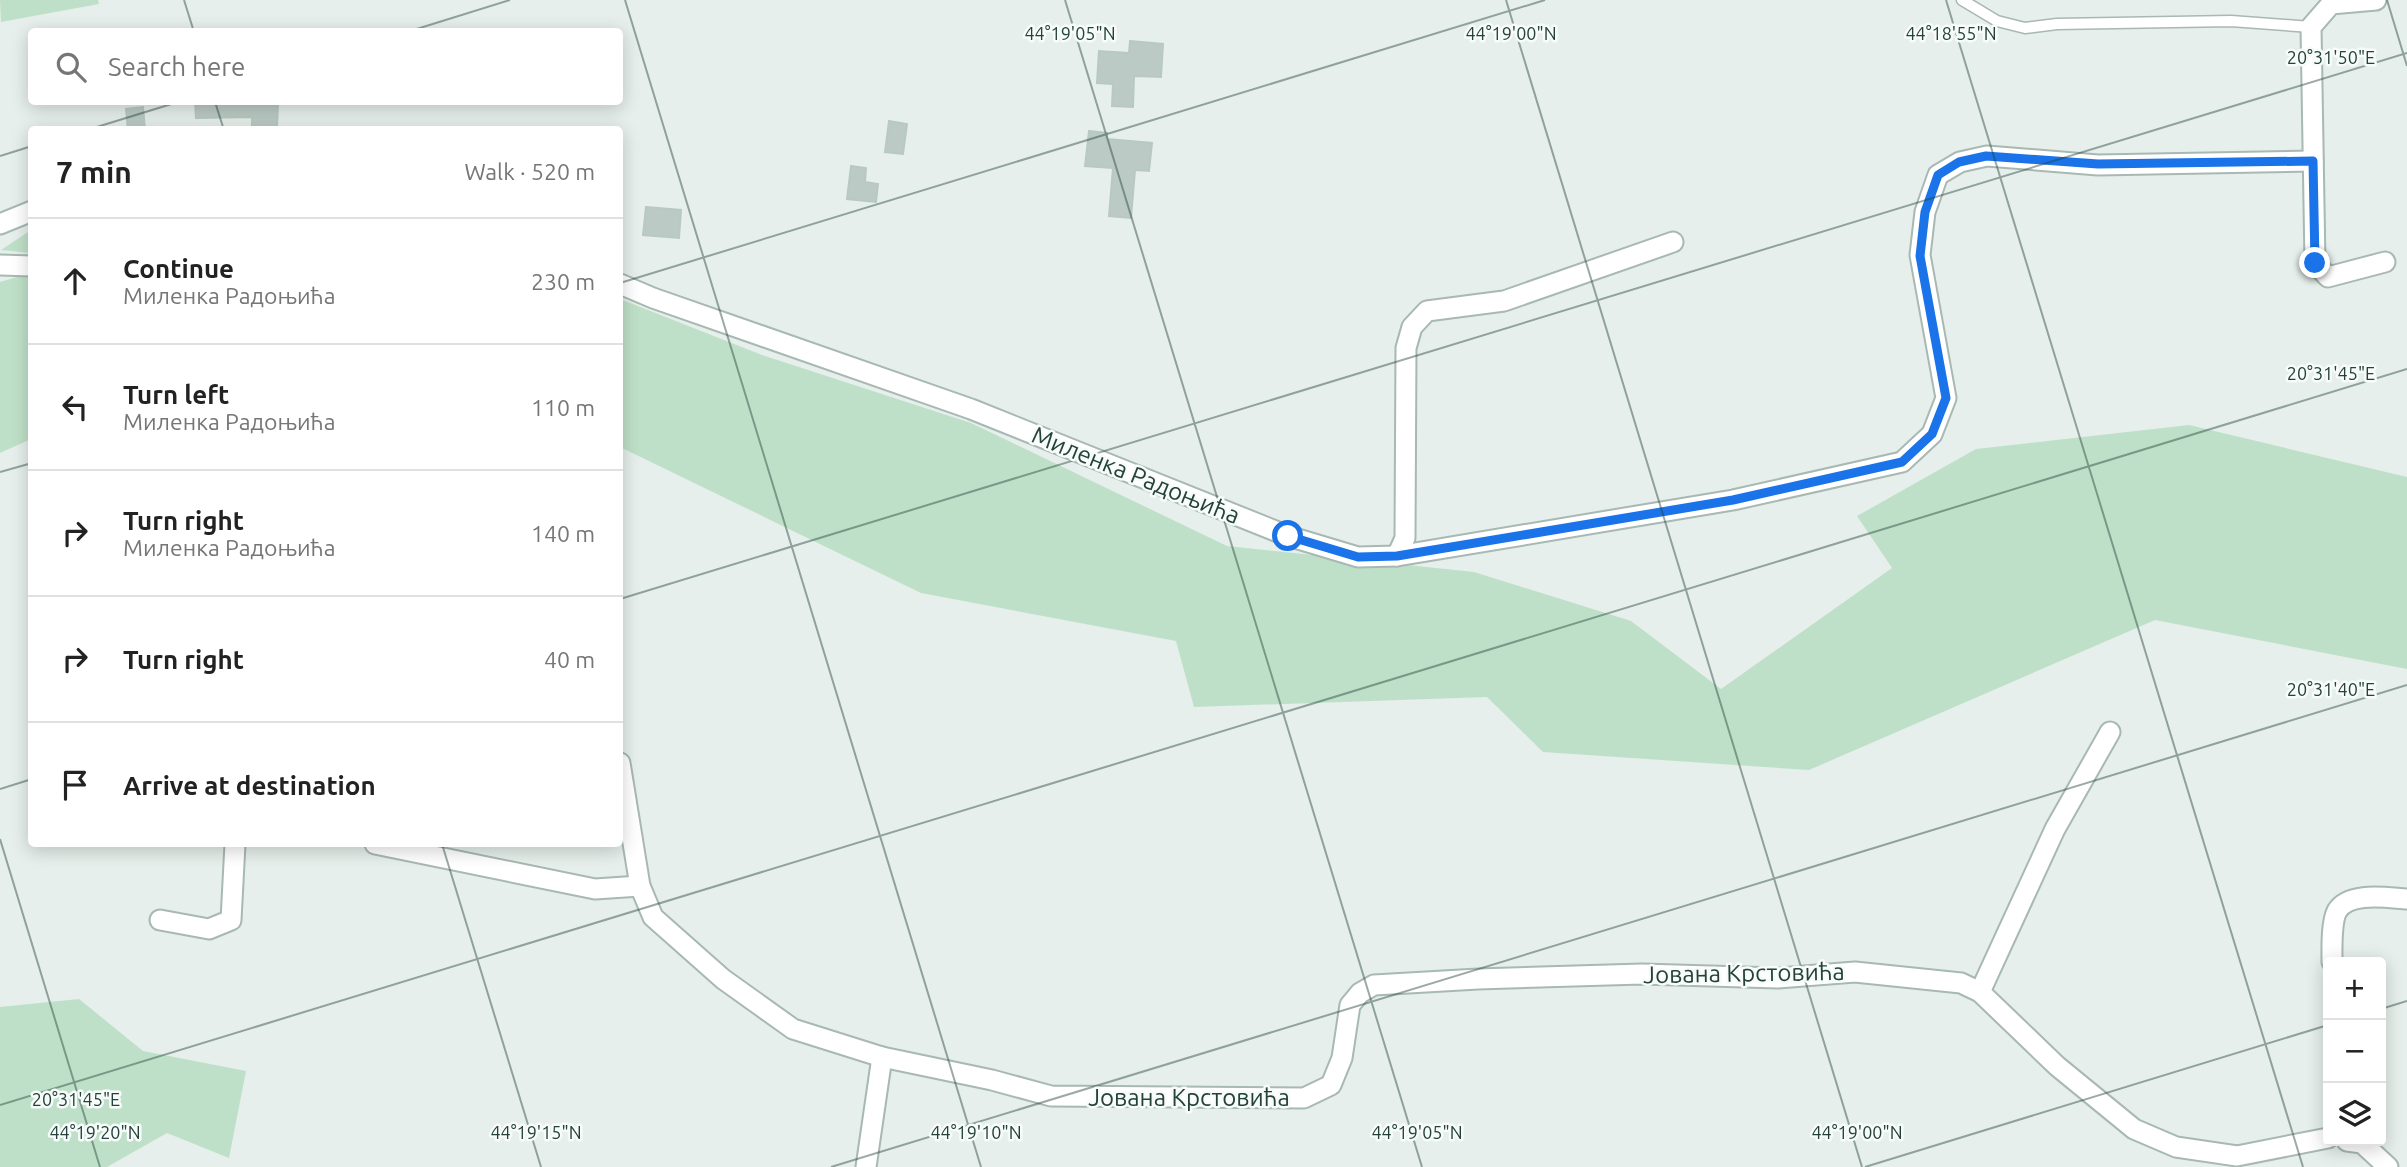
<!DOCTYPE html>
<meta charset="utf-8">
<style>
:root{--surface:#fff;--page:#f6f6f6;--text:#222;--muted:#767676;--line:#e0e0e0}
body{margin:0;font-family:Ubuntu,sans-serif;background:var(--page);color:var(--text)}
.controls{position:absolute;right:21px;bottom:21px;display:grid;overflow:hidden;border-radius:7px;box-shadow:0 4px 18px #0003}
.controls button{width:63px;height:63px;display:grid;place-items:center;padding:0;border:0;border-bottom:2px solid var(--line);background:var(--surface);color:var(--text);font:35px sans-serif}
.stop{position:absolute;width:21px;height:21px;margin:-16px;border:5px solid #1a73e8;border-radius:50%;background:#fff}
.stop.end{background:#1a73e8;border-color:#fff;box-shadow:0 2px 7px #0008}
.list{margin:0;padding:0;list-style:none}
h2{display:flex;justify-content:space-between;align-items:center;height:91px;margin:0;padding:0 28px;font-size:30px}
h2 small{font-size:23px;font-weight:400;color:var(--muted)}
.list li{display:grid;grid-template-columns:46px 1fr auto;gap:21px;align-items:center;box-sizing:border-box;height:126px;padding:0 28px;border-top:2px solid var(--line)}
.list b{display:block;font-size:26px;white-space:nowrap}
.list p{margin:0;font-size:23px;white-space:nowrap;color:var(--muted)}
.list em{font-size:23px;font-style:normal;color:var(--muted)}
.icon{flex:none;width:38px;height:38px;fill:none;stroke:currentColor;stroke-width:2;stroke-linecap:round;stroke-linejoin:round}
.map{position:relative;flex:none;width:2407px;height:1167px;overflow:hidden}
.search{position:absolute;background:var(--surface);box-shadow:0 4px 18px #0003;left:28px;top:28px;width:595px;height:77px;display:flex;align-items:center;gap:18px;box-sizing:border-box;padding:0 24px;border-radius:7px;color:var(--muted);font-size:26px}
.panel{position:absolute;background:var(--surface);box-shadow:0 4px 18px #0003;left:28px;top:126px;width:595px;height:721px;border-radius:7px}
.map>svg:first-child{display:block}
.green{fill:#bfe0c8}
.building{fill:#bbcac4;stroke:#b8c9c2;stroke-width:2}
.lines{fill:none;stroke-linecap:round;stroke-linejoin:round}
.lane-casing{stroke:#a8b8b2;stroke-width:13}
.street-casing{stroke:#a8b8b2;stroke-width:23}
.lane{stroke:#fff;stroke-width:10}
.street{stroke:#fff;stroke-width:19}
.route{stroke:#1a73e8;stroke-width:9}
.ticks{fill:none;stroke:#24423a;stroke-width:2;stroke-opacity:0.45}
.labels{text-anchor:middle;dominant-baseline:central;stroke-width:5;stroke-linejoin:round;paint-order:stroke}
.street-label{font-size:24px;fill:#24423a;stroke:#f7fbf9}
.ticks-label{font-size:18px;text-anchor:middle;fill:#24423a;stroke:#f7fbf9;stroke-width:5;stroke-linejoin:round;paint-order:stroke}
</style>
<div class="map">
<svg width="2407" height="1167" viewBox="0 0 2407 1167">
<rect width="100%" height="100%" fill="#e6efeb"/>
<!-- green -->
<g class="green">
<path d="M0 0H98L99 4 1 22Z"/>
<path d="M31 230V253L1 250Z"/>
<path d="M30 273 31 439 0 453V282Z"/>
<path d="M620 299 762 355 971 423 1227 546 1474 572 1631 621 1721 689 1892 568 1857 516 1976 449 2189 425 2407 477V669L2155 620 1809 770 1543 752 1487 697 1194 707 1176 641 921 593 620 447Z"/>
<path d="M79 999 143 1051 246 1071 229 1158 167 1133 107 1167H0V1007Z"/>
</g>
<!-- building -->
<g class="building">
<path d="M1130 41 1163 44 1161 77 1134 76 1133 107 1112 106 1113 84 1097 83 1099 51 1129 53Z"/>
<path d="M195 102H278L277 127H252V117L196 118Z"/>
<path d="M143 107 145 130H128L126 109Z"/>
<path d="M889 121 907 124 903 154 885 152Z"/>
<path d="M1089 131 1107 133V139L1152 143 1149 171 1135 170 1131 218 1109 216 1113 168 1085 166Z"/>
<path d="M851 166 866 168 865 182 878 184 876 202 847 199Z"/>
<path d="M646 207 681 210 679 238 643 235Z"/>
</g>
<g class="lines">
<defs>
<path id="lane" d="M1962 0 1997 21 2025 28 2057 24 2231 21 2311 27"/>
<g id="street">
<path d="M2376 0 2331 4 2311 27 2315 263 2328 277 2385 262"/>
<path d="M0 224 32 211"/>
<path d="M0 265 32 266"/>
<path d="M620 284 653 298 971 409 1288 536 1358 557 1397 556 1733 500 1902 462 1932 434 1946 398 1920 255 1925 212 1938 175 1960 162 1987 156 2098 165 2313 161"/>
<path d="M1397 556 1405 538 1406 348 1412 327 1427 311 1504 301 1673 242"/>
<path d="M620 763 640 886 653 917 723 979 793 1029 882 1057 992 1080 1051 1096 1304 1098 1331 1085 1342 1058 1350 1005 1360 993 1374 985 1478 979 1642 974 1778 978 1855 972 1961 983 1980 992 2055 829 2110 732"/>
<path d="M375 844 595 889 640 886"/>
<path d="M160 920 209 929 231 920 235 844"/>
<path d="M2332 962C2332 950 2331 922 2337 911 2349 891 2388 898 2407 899"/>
<path d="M1980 992 2057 1066 2134 1129 2176 1147 2237 1156 2328 1138"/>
<path d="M2347 1141 2362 1143 2388 1167"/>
<path d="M866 1167 882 1057"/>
</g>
</defs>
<!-- lane casing -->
<use href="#lane" class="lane-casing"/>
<!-- street casing -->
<use href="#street" class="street-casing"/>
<!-- lane -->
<use href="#lane" class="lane"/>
<!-- street -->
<use href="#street" class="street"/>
</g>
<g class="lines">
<!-- route -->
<path class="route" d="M1288 536 1358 557 1397 556 1733 500 1902 462 1932 434 1946 398 1920 256 1925 212 1938 175 1959 162 1986 156 2098 164 2313 161 2315 263"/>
</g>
<!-- ticks -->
<path class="ticks" d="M184 0 194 32M625 0 981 1167M1065 0 1422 1167M1506 0 1862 1167M1946 0 2303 1167M2387 0 2407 66M407 32 510 0M215 102 224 130M87 130 178 102M0 156 32 146M620 283 1545 0M0 472 32 463M620 599 2407 53M0 789 32 779M0 839 100 1167M442 844 541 1167M2381 1009 2407 1001M0 1105 2407 369M831 1167 2407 685M1865 1167 2328 1025"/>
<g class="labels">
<!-- street labels -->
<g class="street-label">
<text transform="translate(1136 475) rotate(22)">Миленка Радоњића</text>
<text transform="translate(1744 973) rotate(-1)">Јована Крстовића</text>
<text x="1189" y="1097">Јована Крстовића</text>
</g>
</g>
<g class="ticks-label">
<text x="1070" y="40">44°19'05"N</text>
<text x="1511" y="40">44°19'00"N</text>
<text x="1951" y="40">44°18'55"N</text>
<text x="2331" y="64">20°31'50"E</text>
<text x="2331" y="380">20°31'45"E</text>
<text x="2331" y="696">20°31'40"E</text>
<text x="76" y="1106">20°31'45"E</text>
<text x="95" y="1139">44°19'20"N</text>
<text x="536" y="1139">44°19'15"N</text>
<text x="976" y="1139">44°19'10"N</text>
<text x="1417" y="1139">44°19'05"N</text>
<text x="1857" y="1139">44°19'00"N</text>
</g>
</svg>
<div class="controls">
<button>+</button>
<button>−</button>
<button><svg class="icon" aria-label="layers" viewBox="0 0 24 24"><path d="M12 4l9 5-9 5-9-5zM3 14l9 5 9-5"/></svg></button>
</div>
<div class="stop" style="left:1288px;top:536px"></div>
<div class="stop end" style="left:2315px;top:263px"></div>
<div class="search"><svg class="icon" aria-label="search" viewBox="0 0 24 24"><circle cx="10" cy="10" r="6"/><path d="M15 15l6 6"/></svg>Search here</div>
<section class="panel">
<h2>7 min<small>Walk · 520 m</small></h2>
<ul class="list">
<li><svg class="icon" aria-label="ahead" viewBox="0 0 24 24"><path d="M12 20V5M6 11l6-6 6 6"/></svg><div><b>Continue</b><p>Миленка Радоњића</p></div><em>230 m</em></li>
<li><svg class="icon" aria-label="left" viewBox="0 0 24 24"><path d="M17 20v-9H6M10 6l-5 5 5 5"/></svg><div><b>Turn left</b><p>Миленка Радоњића</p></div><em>110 m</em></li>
<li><svg class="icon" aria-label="right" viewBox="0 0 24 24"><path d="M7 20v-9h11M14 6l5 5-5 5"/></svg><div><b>Turn right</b><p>Миленка Радоњића</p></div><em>140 m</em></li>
<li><svg class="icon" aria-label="right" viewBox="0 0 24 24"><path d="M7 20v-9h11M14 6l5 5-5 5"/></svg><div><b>Turn right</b></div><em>40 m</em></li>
<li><svg class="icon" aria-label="arrive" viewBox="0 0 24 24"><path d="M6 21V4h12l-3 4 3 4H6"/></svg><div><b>Arrive at destination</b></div></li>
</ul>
</section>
</div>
